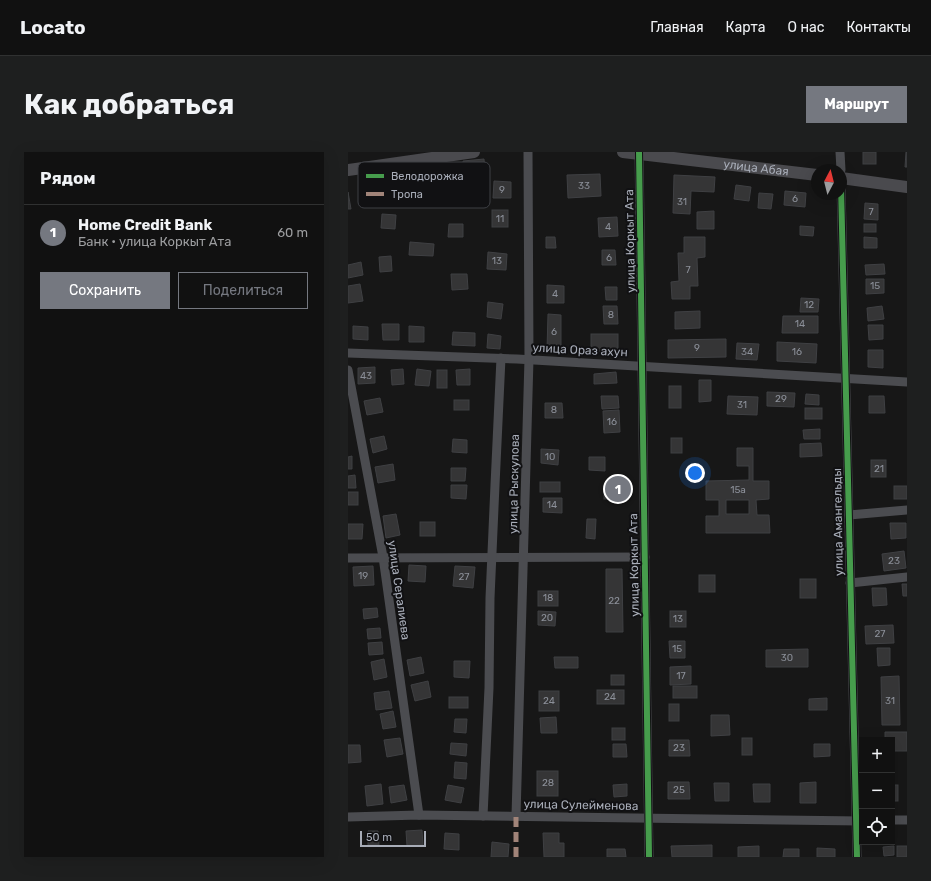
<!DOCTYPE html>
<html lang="ru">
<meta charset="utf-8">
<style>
:root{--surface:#111;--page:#1e1f1f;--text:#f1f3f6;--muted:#9c9d9f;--line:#303131;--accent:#757880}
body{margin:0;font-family:Rubik,sans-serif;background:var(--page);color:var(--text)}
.controls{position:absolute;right:12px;bottom:12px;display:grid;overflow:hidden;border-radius:0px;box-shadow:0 4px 16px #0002}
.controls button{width:36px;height:36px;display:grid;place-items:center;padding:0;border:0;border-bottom:1px solid var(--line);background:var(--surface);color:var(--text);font:20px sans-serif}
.compass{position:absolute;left:463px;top:12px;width:36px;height:36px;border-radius:50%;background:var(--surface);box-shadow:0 4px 16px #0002;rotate:7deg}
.scale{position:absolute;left:12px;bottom:10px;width:66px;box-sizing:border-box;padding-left:4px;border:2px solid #a8adb8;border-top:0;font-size:11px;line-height:14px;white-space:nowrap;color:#a8adb8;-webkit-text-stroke:3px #111113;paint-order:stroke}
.you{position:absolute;left:347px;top:321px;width:14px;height:14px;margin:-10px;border:3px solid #fff;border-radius:50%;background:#1a73e8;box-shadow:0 0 0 6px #1a73e833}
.badge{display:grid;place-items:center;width:26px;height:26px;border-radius:50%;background:var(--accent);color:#fff;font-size:13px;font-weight:700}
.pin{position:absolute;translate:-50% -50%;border:2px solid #fff;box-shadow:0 1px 4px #0006}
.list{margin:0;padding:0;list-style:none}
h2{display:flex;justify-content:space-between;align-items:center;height:52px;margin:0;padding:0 16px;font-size:17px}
h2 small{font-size:13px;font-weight:400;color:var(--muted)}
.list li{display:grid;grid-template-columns:26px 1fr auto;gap:12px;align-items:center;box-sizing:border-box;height:56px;padding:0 16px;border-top:1px solid var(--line)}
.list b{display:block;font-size:15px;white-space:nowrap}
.list p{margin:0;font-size:13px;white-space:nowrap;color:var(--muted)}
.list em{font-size:13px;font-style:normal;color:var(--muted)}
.actions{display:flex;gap:8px;padding:12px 16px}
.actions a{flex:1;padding:9px 0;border:1px solid var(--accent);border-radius:0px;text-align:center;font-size:14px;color:var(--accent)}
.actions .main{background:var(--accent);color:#fff}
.icon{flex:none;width:22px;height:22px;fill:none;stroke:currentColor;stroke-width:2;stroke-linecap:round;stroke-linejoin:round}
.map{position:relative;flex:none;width:559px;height:705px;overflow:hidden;border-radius:0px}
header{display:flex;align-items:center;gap:24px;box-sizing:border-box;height:56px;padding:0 20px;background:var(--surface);border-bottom:1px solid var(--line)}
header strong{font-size:19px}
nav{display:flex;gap:22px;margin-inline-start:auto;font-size:14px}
.intro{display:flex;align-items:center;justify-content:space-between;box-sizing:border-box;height:96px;padding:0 24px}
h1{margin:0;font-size:28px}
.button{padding:10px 18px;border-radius:0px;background:var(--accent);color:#fff;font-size:14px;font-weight:700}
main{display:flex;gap:24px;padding:0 24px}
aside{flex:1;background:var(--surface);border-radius:0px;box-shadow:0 4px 16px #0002}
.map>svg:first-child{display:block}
.building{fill:#353536;stroke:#3f4043;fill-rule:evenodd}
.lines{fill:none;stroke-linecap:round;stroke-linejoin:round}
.street{stroke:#4b4c50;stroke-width:9}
.secondary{stroke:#4a4a4e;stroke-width:12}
.quiet{stroke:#a18479;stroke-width:5;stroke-dasharray:10 5;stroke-linecap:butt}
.cycleway-casing{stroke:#111113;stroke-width:8}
.cycleway{stroke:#469c4c;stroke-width:6}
.labels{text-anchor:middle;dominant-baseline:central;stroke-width:4;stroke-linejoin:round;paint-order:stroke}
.number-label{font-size:10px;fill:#8b8f98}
.street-label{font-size:12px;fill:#a8adb8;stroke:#111113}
.key{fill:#111113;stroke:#3e4045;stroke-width:1}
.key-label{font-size:11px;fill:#a8adb8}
</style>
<header>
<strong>Locato</strong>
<nav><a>Главная</a><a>Карта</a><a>О нас</a><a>Контакты</a></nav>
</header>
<div class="intro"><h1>Как добраться</h1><a class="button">Маршрут</a></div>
<main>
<aside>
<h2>Рядом<small></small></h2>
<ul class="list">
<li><span class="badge">1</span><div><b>Home Credit Bank</b><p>Банк · улица Коркыт Ата</p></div><em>60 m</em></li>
</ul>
<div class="actions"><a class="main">Сохранить</a><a>Поделиться</a></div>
</aside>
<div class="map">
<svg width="559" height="705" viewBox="0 0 559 705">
<rect width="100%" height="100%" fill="#171717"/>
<!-- building -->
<g class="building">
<rect x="515" y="0" width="13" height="12"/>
<path d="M558 0H559V15H557Z"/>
<path d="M136 7 137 20 116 22 115 9Z"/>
<path d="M252 22 253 44 220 46 219 23Z"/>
<path d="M326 23 367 25 366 40 343 39 342 62 325 61Z"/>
<path d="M146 29 163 30V46H145Z"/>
<path d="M388 33 403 35 401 49 386 47Z"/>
<path d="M437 39 458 41 457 55 436 53Z"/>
<path d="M0 40 3 57H0Z"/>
<path d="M411 41 425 42 423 57 410 56Z"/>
<path d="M517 51 530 52V68L516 67Z"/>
<rect x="144" y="58" width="16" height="17"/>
<path d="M366 59V77H349V60Z"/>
<path d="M34 62 48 63 47 77 33 76Z"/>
<path d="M269 65 270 84 251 85 250 66Z"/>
<path d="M101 72H115V85H100Z"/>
<rect x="516" y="72" width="12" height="8"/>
<path d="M452 74 466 75 465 84 452 83Z"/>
<path d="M198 85H207L208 96H198Z"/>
<path d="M336 85H357V105L349 106 350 134H342V147H324L323 130 331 129 330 101H336Z"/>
<path d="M516 85 529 86V96H516Z"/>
<path d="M62 90 86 92 85 104 61 103Z"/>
<path d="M254 98H267L268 113H254Z"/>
<path d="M140 100 159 102 158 118 139 117Z"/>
<path d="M43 104 44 119 32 120 31 105Z"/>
<path d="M13 110 15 123 0 126V113Z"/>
<path d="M536 112 537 122 518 123 517 113Z"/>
<path d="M103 122H119L120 137 104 138Z"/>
<path d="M518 127H536V141L518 142Z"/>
<path d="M12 132 15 149 0 151V134Z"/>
<path d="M199 133 216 134V151H199Z"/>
<path d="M257 135H269V148H258Z"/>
<path d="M453 146 471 147 470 160H452Z"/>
<path d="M140 150 155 152 153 167 139 165Z"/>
<path d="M255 154H269L270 172H256Z"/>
<path d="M534 154 536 167 520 169 519 156Z"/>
<path d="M352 159V176L327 177V160Z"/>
<path d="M200 162 213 163V198H199Z"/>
<path d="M435 164H470V181H434Z"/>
<path d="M34 172H51V188H35Z"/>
<path d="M520 173H535V187L521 188Z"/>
<path d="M5 174 20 175V188L5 187Z"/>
<path d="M61 174 76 175V190H61Z"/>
<path d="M105 180 127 181V194L104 193Z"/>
<path d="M140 182 153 184 152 197 139 196Z"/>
<rect x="243" y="182" width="27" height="17"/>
<path d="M378 187V205L320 206V188Z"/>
<path d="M429 190 469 192 468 211 429 209Z"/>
<path d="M389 191 411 192 409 208 388 207Z"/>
<path d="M520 198H535V216L520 215Z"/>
<path d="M27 215V231L10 232V216Z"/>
<path d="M55 217 56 232 44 233 43 218Z"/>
<path d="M69 217 83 219 81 234 67 233Z"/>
<path d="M122 217V233H109L108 218Z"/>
<rect x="89" y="218" width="10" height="18"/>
<path d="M268 220 269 231 246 232V222Z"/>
<path d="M351 228H363V249L351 250Z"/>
<rect x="321" y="234" width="12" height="22"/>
<path d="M419 240 447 241 446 255 419 254Z"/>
<path d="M458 242 471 243V253L457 252Z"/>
<path d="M253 244H270L271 256 254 257Z"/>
<path d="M380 244 410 245 409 263 379 262Z"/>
<path d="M521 244H536L537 261H521Z"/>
<path d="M32 246 35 260 19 263 16 249Z"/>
<rect x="106" y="248" width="15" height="10"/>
<path d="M197 251H214L215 266H197Z"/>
<rect x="457" y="256" width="17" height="11"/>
<path d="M271 258 272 280 256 281 255 259Z"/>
<path d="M472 277V287H456L455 278Z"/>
<path d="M36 284 39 297 25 301 22 287Z"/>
<rect x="323" y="286" width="11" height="15"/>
<path d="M105 287 119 288V301L104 300Z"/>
<path d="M473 291 474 304 452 305V292Z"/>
<path d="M389 296H405V329H421V347L408 348 409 363H421L422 381H358V364H371V348H358V329L401 328V314H389ZM378 348H401V362H378Z"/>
<path d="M193 297 211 298 210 313 193 311Z"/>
<path d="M4 304V317H0V305Z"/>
<path d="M241 305H257V319L241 318Z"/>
<rect x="523" y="308" width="15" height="17"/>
<path d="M45 312 47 328 30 331 27 315Z"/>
<path d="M103 316H118L117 329H103Z"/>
<path d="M7 323 8 336H0V324Z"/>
<rect x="192" y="330" width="20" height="10"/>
<rect x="256" y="332" width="17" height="15"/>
<path d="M103 333H119L118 347 103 346Z"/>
<rect x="546" y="334" width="13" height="13"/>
<rect x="0" y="340" width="10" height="13"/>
<path d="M195 346H214V361L195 360Z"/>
<path d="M48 362 52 383 38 386 35 364Z"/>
<path d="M239 367H248L247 387 238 386Z"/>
<rect x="72" y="370" width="15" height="14"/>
<path d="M542 371H558V386L543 387Z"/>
<path d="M0 372H15L14 387H0Z"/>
<path d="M556 399 558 416 536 419 534 402Z"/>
<path d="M61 413 78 414 77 430 60 429Z"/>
<path d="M25 414 26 433 6 434 5 415Z"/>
<path d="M107 414 127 415 125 436 105 434Z"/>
<path d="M258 417H274L275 480H258Z"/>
<rect x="351" y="423" width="16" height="17"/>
<rect x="452" y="427" width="16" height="19"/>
<path d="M554 432H559V444H555Z"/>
<path d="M524 436H538L539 453 525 454Z"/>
<rect x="190" y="439" width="20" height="15"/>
<path d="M29 456 30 465 16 467 15 457Z"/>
<path d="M190 459 208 460 207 474 190 473Z"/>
<rect x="322" y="459" width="16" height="16"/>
<path d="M545 473 546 491 518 492 517 474Z"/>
<path d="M32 476 33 486 20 487 19 477Z"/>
<path d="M321 489H337V506H322Z"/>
<path d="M34 490 35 502 21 503 20 491Z"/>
<path d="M529 496H542V513L530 514Z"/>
<path d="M460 497V515H418V498Z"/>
<path d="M73 505 76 521 62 524 59 508Z"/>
<path d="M206 505H230V516H207Z"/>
<path d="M36 507 39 525 26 528 23 510Z"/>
<path d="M106 509H122L121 526 106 525Z"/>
<path d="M343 514V532L322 533V515Z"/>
<rect x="263" y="523" width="13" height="10"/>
<path d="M551 524 552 573H534L533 525Z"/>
<path d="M80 529 83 545 67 549 63 533Z"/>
<rect x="325" y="534" width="24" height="12"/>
<rect x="249" y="538" width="27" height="14"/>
<path d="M41 539 44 556 28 558 26 541Z"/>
<rect x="191" y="539" width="20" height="20"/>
<rect x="101" y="545" width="19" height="11"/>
<path d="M479 546V558H461V547Z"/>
<rect x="321" y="552" width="10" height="17"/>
<path d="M45 559 48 575 35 577 32 562Z"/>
<path d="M363 563H381L382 583 363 584Z"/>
<path d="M208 565 209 581H193L192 566Z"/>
<path d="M107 567H119L118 581 106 580Z"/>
<rect x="264" y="576" width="13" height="12"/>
<path d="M537 580H559V599H544V588H537Z"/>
<path d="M52 586 55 602 39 605 36 588Z"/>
<rect x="394" y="586" width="10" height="17"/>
<path d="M321 588H341L342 604H321Z"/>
<path d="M103 591 119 592 118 604 102 602Z"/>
<path d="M265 592H278L279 605H265Z"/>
<path d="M466 592H482V604L466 605Z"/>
<path d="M0 593H12L13 610 0 611Z"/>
<path d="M107 610 119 611 118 627 106 626Z"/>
<rect x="189" y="619" width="21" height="25"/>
<path d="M320 630H341L342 647H320Z"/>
<path d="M468 630V651H452V631Z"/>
<path d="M366 631H381V649H367Z"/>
<path d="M33 632 35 652 19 654 17 634Z"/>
<path d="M279 632V644L266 645 265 633Z"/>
<path d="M405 632H422V650H406Z"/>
<path d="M56 633 59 648 43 651 41 635Z"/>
<path d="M100 633 116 636 113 651 97 648Z"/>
<rect x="544" y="633" width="6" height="16"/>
<path d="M74 678 75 693 59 694 58 679Z"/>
<path d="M20 679H30L31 693H20Z"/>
<path d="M97 681 111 682V698L96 697Z"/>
<path d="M195 681H211V691H216V705H196Z"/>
<path d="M144 690 161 692 160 705H143Z"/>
<path d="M364 693V705H324L323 694Z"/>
<path d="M411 694V705H390V695Z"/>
<path d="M546 694V703L536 704 535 695Z"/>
<rect x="549" y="694" width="10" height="11"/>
<path d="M469 696 487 697V705H469Z"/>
<path d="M259 697H277L278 705H259Z"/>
<path d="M436 697H451V705H435Z"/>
</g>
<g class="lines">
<!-- street -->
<g class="street">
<path d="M291 0 301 705"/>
<path d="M492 0 493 18"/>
<path d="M493 34 509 705"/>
<path d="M0 201 169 207 559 230"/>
<path d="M0 218 35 405 71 663"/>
<path d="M501 363 559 358"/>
<path d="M0 406 297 405"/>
<path d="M502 431 559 425"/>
<path d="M135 664 141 536 142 446 147 333 153 206"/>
<path d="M168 664 181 207 180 0"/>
<path d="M0 665 71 663 513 669"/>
<path d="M544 668H559"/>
</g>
<!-- secondary -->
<g class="secondary">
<path id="s1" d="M275 0 469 23"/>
<path d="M0 18 126 0"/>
<path d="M493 26 559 35"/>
</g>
<!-- quiet -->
<path class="quiet" d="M168 705V664"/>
<defs>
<g id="cycleway">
<path d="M291 0 301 705"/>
<path d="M493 34 509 705"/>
</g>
</defs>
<!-- cycleway casing -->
<use href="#cycleway" class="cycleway-casing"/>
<!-- cycleway -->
<use href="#cycleway" class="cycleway"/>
</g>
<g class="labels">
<!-- number labels -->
<g class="number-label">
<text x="236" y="34">33</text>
<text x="154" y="38">9</text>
<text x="447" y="47">6</text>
<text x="334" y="50">31</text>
<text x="523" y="60">7</text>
<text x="152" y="67">11</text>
<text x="260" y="75">4</text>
<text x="261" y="106">6</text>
<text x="149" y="109">13</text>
<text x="340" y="118">7</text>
<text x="527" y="134">15</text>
<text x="207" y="142">4</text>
<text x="461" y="153">12</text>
<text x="263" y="163">8</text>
<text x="452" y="172">14</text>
<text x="206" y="180">6</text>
<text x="349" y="196">9</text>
<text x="399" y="200">34</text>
<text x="449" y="200">16</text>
<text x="18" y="224">43</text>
<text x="433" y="247">29</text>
<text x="394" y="253">31</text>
<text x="206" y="258">8</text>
<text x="264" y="270">16</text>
<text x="202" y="305">10</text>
<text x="531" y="317">21</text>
<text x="390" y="338">15а</text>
<text x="204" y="353">14</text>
<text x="546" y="409">23</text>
<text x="15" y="424">19</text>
<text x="116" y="425">27</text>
<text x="200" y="446">18</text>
<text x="266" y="449">22</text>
<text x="199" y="466">20</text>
<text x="330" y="467">13</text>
<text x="532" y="482">27</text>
<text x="329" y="497">15</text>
<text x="439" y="506">30</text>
<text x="333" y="524">17</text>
<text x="262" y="545">24</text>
<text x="201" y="549">24</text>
<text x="542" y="549">31</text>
<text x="331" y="596">23</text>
<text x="200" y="631">28</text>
<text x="331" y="638">25</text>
</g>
<!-- street labels -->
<g class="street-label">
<text stroke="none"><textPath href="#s1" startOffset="134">улица Абая</textPath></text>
<text transform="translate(282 89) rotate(-91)">улица Коркыт Ата</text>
<text transform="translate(232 198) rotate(3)">улица Ораз ахун</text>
<text transform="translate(166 332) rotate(-89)">улица Рыскулова</text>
<text transform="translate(490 370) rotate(-91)">улица Амангельды</text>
<text transform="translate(286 413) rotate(-91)">улица Коркыт Ата</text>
<text transform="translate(51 438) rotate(82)">улица Сералиева</text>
<text transform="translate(233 653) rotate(1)">улица Сулейменова</text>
</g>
</g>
<!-- legend -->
<rect x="10" y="10" width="132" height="46" rx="6" class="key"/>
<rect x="18" y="22" width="18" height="4" fill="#469c4c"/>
<rect x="18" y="40" width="18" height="4" fill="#a18479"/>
<g class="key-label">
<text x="43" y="28">Велодорожка</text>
<text x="43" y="46">Тропа</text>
</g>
</svg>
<div class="controls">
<button>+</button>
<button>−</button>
<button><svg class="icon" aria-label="locate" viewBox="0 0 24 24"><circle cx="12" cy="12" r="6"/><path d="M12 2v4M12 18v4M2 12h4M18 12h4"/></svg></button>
</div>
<svg class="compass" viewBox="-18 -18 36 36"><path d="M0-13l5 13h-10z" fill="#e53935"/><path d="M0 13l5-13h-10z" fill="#9c9d9f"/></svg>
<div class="scale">50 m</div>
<div class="you"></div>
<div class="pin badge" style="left:270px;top:337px">1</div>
</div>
</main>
